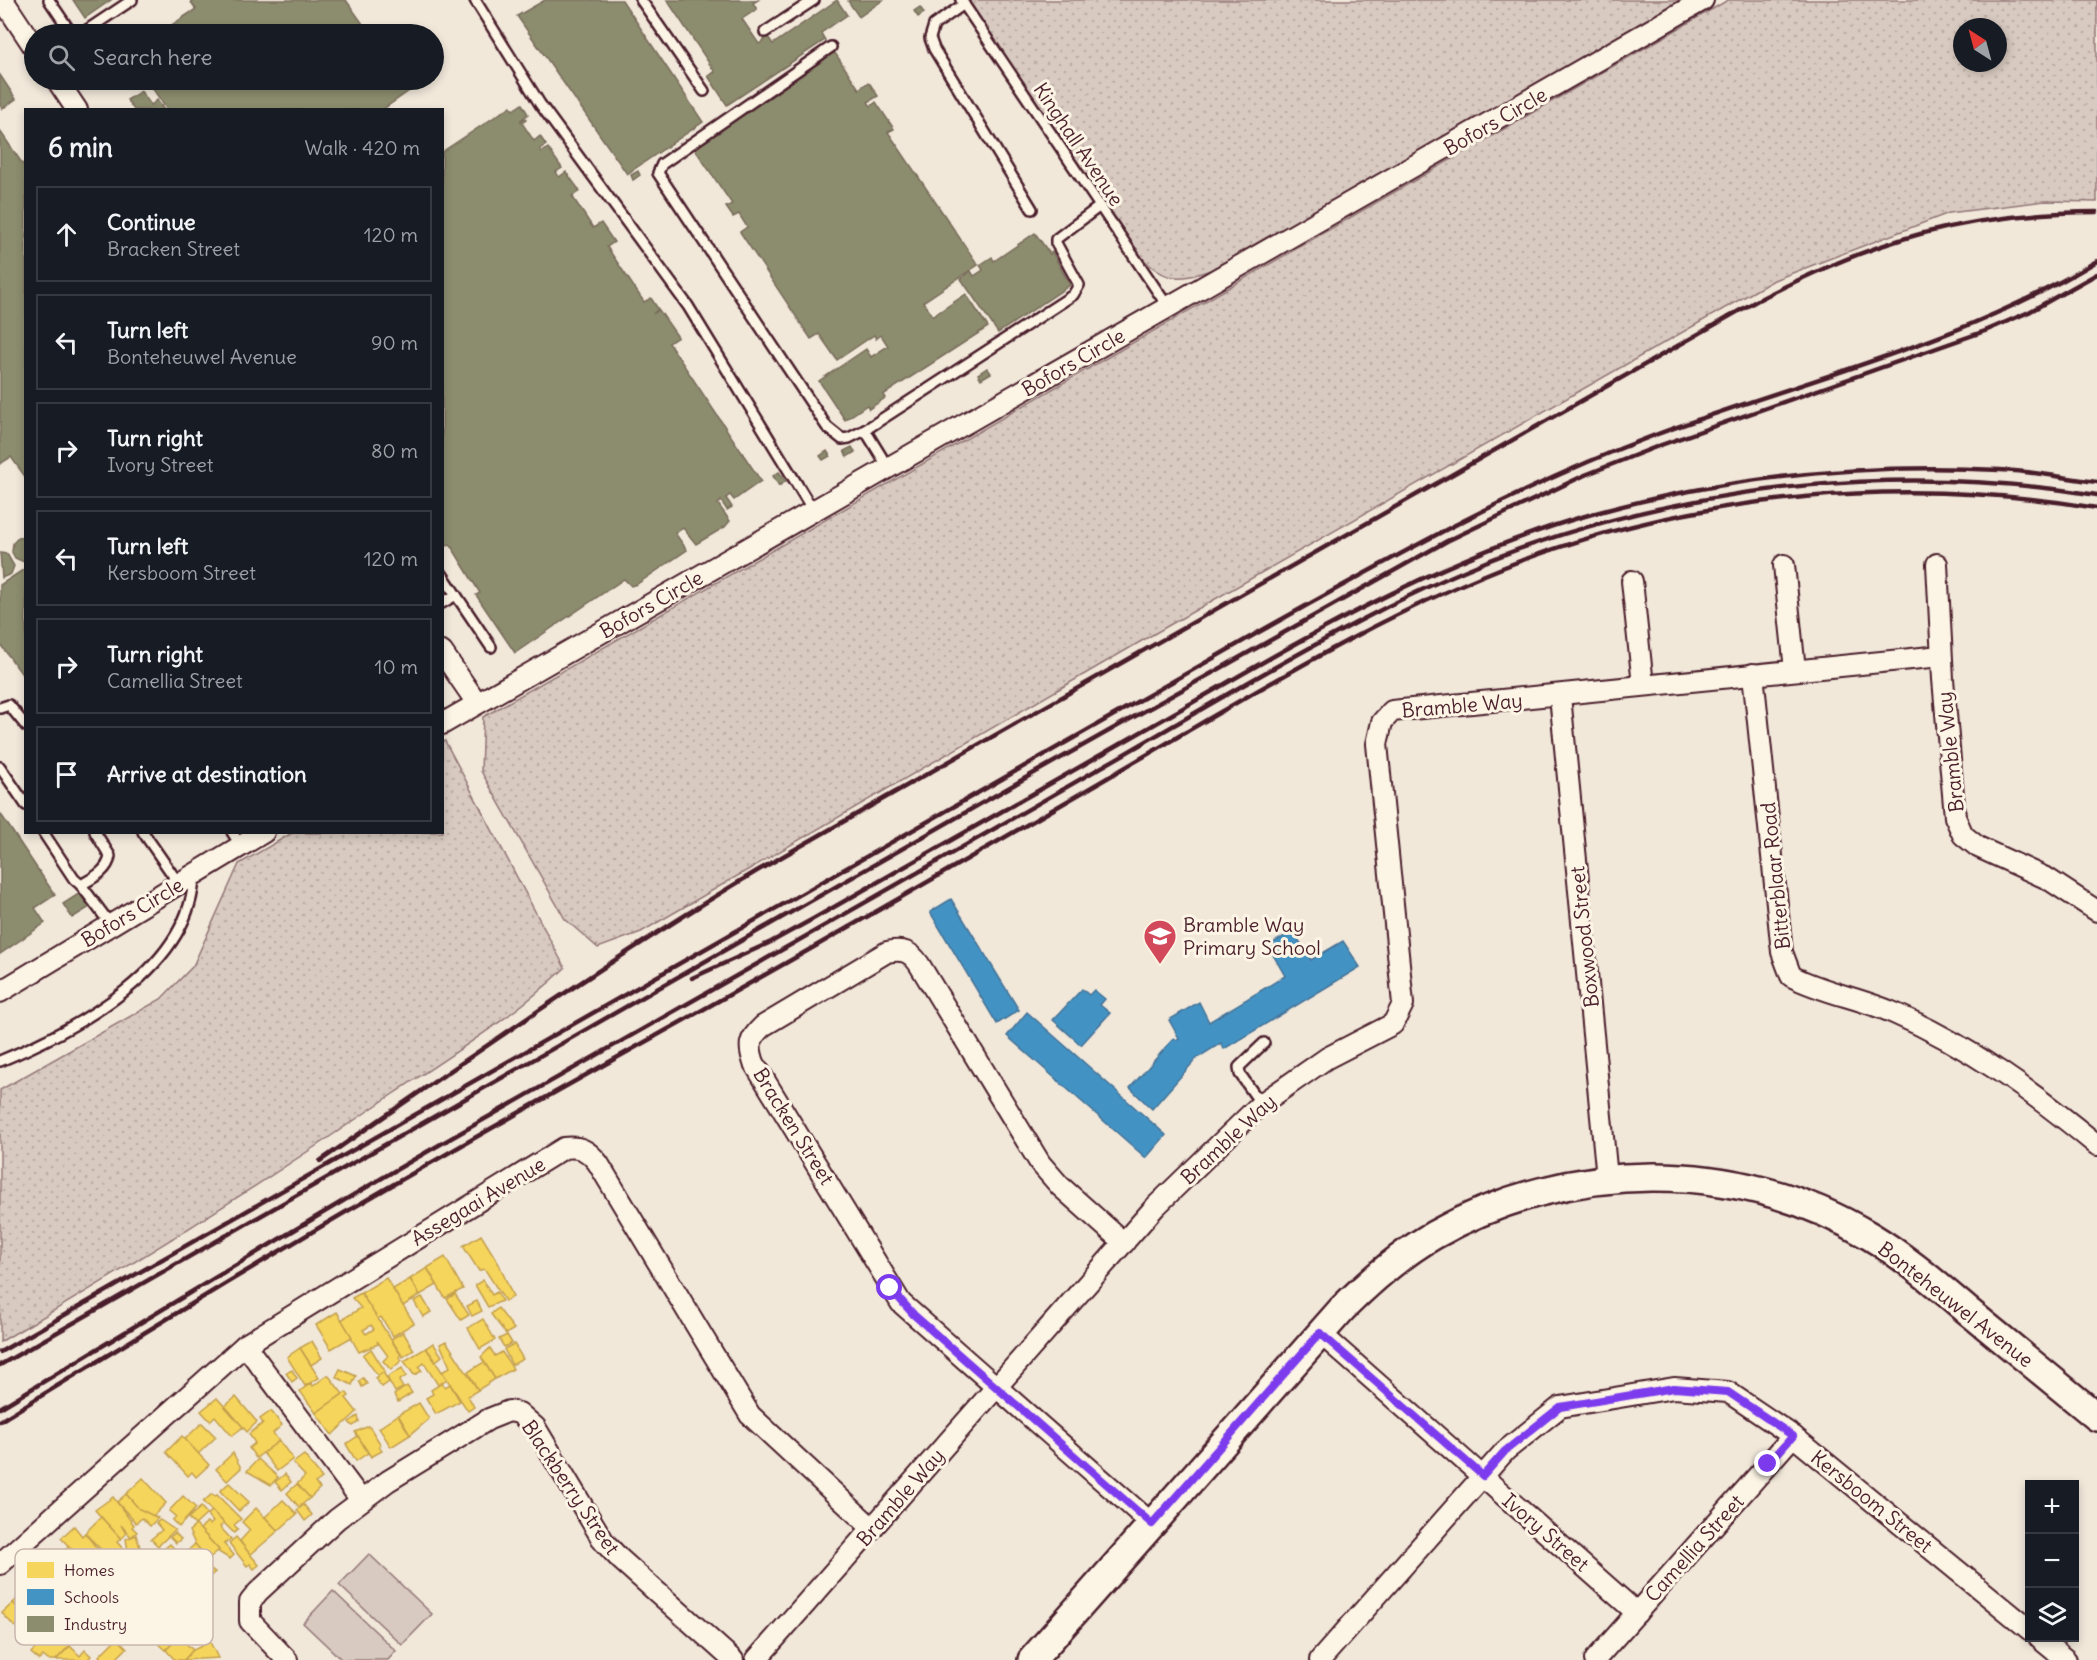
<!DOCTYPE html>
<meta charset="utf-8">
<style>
:root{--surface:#171b24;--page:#242831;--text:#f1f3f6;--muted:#9ea1a6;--line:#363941}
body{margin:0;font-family:Delius,sans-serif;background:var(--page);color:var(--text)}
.controls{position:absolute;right:18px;bottom:18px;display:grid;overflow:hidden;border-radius:0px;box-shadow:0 3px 9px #0003}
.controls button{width:54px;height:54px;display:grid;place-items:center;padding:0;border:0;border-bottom:2px solid var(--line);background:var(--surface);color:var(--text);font:30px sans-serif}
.compass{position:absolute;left:1953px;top:18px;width:54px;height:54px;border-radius:50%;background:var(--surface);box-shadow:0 3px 9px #0003;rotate:324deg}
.stop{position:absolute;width:18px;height:18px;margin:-14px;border:4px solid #7c3aed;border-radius:50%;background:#fff}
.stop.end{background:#7c3aed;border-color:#fff;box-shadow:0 2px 6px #0008}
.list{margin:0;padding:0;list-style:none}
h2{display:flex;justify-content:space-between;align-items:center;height:78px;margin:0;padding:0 24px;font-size:26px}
h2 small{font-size:20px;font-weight:400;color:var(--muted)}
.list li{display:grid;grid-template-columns:39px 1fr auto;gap:18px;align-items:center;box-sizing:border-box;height:96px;margin:0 12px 12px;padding:0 12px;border:2px solid var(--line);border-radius:0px}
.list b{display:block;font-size:22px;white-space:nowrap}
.list p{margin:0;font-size:20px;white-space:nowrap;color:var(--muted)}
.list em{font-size:20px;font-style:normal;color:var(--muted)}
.icon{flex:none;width:33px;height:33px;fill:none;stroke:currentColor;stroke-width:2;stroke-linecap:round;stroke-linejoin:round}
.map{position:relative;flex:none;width:2097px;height:1660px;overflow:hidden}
.search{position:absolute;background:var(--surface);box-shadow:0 3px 9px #0003;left:24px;top:24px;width:420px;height:66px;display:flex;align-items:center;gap:15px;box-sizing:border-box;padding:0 21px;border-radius:33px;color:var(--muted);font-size:22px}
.panel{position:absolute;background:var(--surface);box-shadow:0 3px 9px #0003;left:24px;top:108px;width:420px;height:726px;border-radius:0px}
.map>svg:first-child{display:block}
.green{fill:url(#green-dots);stroke:#917476;stroke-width:1.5;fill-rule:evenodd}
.pitch{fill:#d8cac0;stroke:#917476;stroke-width:1.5}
.homes{fill:#f6d55c;stroke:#c29e4d;stroke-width:1.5;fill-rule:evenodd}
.schools{fill:#4393c3;stroke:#457095;stroke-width:1.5}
.industry{fill:#8c8c6e;stroke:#786b5a;stroke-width:1.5}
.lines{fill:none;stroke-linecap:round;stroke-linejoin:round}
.lane-casing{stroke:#4a1f2b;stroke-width:14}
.street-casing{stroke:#4a1f2b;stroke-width:24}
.secondary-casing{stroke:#4a1f2b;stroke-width:32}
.lane{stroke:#fcf5e5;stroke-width:9}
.street{stroke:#fcf5e5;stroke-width:20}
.secondary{stroke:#fcf5e5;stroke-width:27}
.rail{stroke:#4a1f2b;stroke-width:4.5}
.route{stroke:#7c3aed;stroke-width:8}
.labels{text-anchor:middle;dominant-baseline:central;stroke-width:6;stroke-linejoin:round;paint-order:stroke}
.street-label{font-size:20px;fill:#4a1f2b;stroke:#fcf5e5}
.poi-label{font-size:20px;fill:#4a1f2b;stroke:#fcf5e5;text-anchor:start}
.key{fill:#fcf5e5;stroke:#c7b5ad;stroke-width:1.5}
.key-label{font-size:16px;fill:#4a1f2b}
</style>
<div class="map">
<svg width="2097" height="1660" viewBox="0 0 2097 1660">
<defs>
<pattern id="green-dots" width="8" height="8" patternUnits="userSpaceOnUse" patternTransform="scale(1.5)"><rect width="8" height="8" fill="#d8cac0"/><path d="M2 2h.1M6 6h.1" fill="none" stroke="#bbada5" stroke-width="1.8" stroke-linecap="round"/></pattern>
</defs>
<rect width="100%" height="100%" fill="#f1e8da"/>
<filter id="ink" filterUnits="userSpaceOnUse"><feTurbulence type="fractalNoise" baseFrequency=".0167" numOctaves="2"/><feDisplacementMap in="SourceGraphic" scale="12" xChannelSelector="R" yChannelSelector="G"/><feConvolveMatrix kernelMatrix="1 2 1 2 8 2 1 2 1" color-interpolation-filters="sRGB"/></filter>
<g filter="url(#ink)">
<!-- green -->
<g class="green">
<path d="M965 0H1680L1216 268C1176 283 1163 282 1134 249Z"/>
<path d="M1728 0H2097V202L2045 201 1949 213 1774 280 1145 639 641 932 598 948 565 919 481 771 483 717ZM1962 27H1998V63H1962Z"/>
<path d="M445 741 565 968C514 1017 452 1054 393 1094 265 1182 134 1265 0 1342V1090L161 999 193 966 239 864 292 833 442 832V742Z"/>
</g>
<!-- pitch -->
<g class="pitch">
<path d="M369 1554 432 1614 402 1645 339 1585Z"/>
<path d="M333 1591 396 1651 388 1660H342L303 1623Z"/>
</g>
<!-- homes -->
<g class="homes">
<path d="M481 1235 499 1264 513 1297 505 1301 486 1271 483 1269 479 1271 463 1246Z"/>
<path d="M445 1257 463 1289 445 1298 427 1268Z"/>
<path d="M427 1268 437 1285 420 1295 410 1279Z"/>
<path d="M386 1278 414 1323 393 1336 381 1317 377 1320 361 1293Z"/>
<path d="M410 1279 420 1295 403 1306 393 1289Z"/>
<path d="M483 1280 492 1295 497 1292 502 1301 488 1307 475 1285Z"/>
<path d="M361 1293 401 1355 399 1357 402 1360 391 1370 383 1361 388 1356 377 1341 378 1344 359 1352 341 1320 361 1308 352 1298ZM371 1325 374 1329 366 1334 363 1330Z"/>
<path d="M455 1294 469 1315 461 1320 447 1299Z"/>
<path d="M422 1297 431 1312 423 1317 414 1301Z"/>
<path d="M477 1301 482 1311 472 1316 467 1306Z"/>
<path d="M498 1308 514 1329 506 1334 491 1314Z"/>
<path d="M337 1312 352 1337 331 1349 316 1325Z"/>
<path d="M483 1319 495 1340 480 1349 468 1328Z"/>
<path d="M403 1332 414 1350 403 1357 391 1339Z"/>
<path d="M507 1335 512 1343 504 1347 499 1339Z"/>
<path d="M312 1341 322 1358 311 1365 300 1348Z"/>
<path d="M446 1341 478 1390 468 1396 474 1407 468 1411 442 1372 450 1367 440 1344Z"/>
<path d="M433 1343 442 1356 436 1361 426 1348Z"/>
<path d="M514 1344 523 1359 512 1365 504 1349Z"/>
<path d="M300 1348 319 1378 305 1386 287 1357Z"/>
<path d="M426 1348 447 1379 438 1385 424 1363 419 1367 422 1371 414 1375 404 1361Z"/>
<path d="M490 1348 495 1356 502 1352 513 1369 495 1379 481 1357Z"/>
<path d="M371 1349 385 1371 378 1376 363 1355Z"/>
<path d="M484 1362 495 1379 478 1390 468 1372Z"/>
<path d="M402 1368 406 1376 399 1381 403 1388 395 1392 387 1377Z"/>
<path d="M340 1369 356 1376 352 1385 336 1377Z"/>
<path d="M292 1370 297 1378 292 1382 286 1373Z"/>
<path d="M383 1372 389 1382 382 1387 375 1378Z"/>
<path d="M328 1375 343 1394 316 1413 300 1391 311 1383 313 1386Z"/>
<path d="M363 1378 367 1384 362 1387 359 1381Z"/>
<path d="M442 1383 445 1387 450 1384 460 1401 436 1414 426 1398 433 1394 431 1390Z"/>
<path d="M407 1386 412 1393 398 1402 394 1395Z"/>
<path d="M346 1392 349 1396 346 1398 357 1412 332 1435 316 1413Z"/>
<path d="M236 1397 257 1422 247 1432 225 1406Z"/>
<path d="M217 1398 243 1427 232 1436 215 1416 210 1421 201 1411Z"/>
<path d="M419 1403 429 1419 410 1435 398 1415Z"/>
<path d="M271 1411 282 1425 273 1433 279 1441 256 1458 249 1448 255 1443 249 1434 263 1423 260 1419Z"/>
<path d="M398 1415 410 1435 391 1447 379 1428Z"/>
<path d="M358 1416 359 1422 353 1426 349 1422Z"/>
<path d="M202 1423 216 1437 198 1454 185 1439Z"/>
<path d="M369 1426 381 1445 379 1446 382 1451 371 1457 355 1432Z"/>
<path d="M182 1436 209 1465 196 1477 192 1472 188 1476 166 1452Z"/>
<path d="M358 1436 368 1453 356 1461 346 1444Z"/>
<path d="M279 1441 293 1459 277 1471 263 1453Z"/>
<path d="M233 1453 241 1468 227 1481 216 1469Z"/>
<path d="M304 1455 322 1478 315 1483 320 1488 310 1498 297 1484 305 1476 293 1463Z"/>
<path d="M258 1459 278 1477 271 1485 247 1471Z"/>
<path d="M285 1474 291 1482 282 1490 275 1482Z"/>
<path d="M143 1478 166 1503 153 1516 139 1509 126 1494Z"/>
<path d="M229 1483 249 1502 239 1511 220 1491Z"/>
<path d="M297 1484 310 1498 299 1507 287 1493Z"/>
<path d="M126 1494 139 1509 158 1518 150 1526 142 1518 136 1523 117 1502Z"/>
<path d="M212 1494 215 1496 217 1495 241 1519 234 1525 238 1529 234 1533 203 1502Z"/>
<path d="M183 1496 196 1508 179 1527 172 1520 176 1517 169 1511Z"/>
<path d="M113 1497 134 1525 132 1527 137 1532 131 1537 121 1525 126 1534 121 1539 95 1510Z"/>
<path d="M283 1500 297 1514 278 1531 265 1517Z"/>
<path d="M304 1505 312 1515 305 1521 297 1510Z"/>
<path d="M201 1507 207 1514 195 1525 188 1518Z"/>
<path d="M256 1508 278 1531 250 1555 240 1541 250 1530 242 1522Z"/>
<path d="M212 1511 224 1523 220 1527 231 1539 224 1544 234 1555 230 1559 217 1551 219 1550 200 1529 207 1522 210 1525 213 1522 207 1515Z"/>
<path d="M101 1517 121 1539 117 1542 124 1550 112 1561 85 1533Z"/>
<path d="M160 1520 175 1530 158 1546 151 1539 162 1530 156 1523Z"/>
<path d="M196 1525 219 1550 208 1559 195 1544 189 1531Z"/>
<path d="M74 1526 82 1536 85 1533 103 1556 90 1567 101 1571 99 1577 74 1568 82 1560 61 1538Z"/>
<path d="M175 1533 181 1539 176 1543 170 1537Z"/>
<path d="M136 1535 140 1547 128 1551 126 1539Z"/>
<path d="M236 1537 259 1565 254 1569 250 1564 247 1566 229 1543Z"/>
<path d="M170 1544 195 1571 181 1584 163 1564 168 1558 163 1550Z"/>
<path d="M195 1544 208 1559 202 1564 215 1572 207 1579 195 1571 181 1557Z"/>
<path d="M69 1546 82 1560 74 1568 95 1576 92 1585 68 1573 65 1576 50 1560 56 1554 59 1557Z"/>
<path d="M23 1593 37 1608 26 1617 13 1603Z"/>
<path d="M13 1603 26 1617 15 1627 2 1613Z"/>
<path d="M62 1624 71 1633 78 1626 83 1631 56 1660H48L43 1656 39 1660 31 1653 53 1630 61 1638Z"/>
<path d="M171 1629 179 1637 166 1650 159 1644Z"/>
<path d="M179 1637 193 1650 184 1660H175L166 1650Z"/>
<path d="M117 1638 127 1648 115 1660H104L99 1656Z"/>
<path d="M210 1642 218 1658 184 1660 193 1650Z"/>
<path d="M70 1646 80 1656 85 1650 91 1656 87 1660H56Z"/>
</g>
<!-- schools -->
<g class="schools">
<path d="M951 899 1019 1010 997 1024 930 912Z"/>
<path d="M1293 931 1311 960 1343 941 1360 967 1224 1049 1221 1043 1197 1058 1152 1109 1130 1088 1174 1038 1177 1040 1179 1038 1169 1020 1199 1002 1209 1022 1285 976 1268 946Z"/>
<path d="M1082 989 1089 995 1094 990 1105 999 1100 1005 1110 1013 1081 1045 1053 1020Z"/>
<path d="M1027 1012 1166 1135 1146 1158 1007 1036Z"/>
</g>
<!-- industry -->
<g class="industry">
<path d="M73 0H111L85 18Z"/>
<path d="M193 0H346L370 34H158L196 9 191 2Z"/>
<path d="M545 0H622L703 122 627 174 517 16Z"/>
<path d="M667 0H758L753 3 757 9 742 19 759 44 768 37 773 44 837 0 847 15 821 33 825 40 727 105 708 76 715 72Z"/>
<path d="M850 0H883L859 17 848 1Z"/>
<path d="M920 7 924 13 918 17 914 11Z"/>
<path d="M835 53 859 89 867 83 870 84 878 96 868 102 871 106 876 102 894 129 888 132 978 265 923 302 933 316 966 294 988 327 883 395 885 398 869 409 867 405 845 420 819 381 866 349 871 357 888 346 881 335 876 339 874 335 837 360 819 334 811 339 740 232 747 227 739 214 733 217 726 207 732 204 694 148 764 100 761 95 768 91 772 95 803 74 802 72 823 61 827 55Z"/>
<path d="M0 75 16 99 2 109 0 105Z"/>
<path d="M147 80H401L409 91 382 110H167Z"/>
<path d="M141 91 151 105 157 100 164 110H134L127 100Z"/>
<path d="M522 104 528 114 520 121 525 118 526 120 522 123 534 141 540 136 546 145 540 149 542 152 548 148 562 168 556 172 559 177 566 172 580 191 572 196 593 228 601 223 614 242 607 247 644 302 651 298 658 309 653 314 659 310 678 337 669 343 761 481 734 500 730 495 726 498 732 507 727 510 721 501 718 504 730 521 725 527 696 544 683 528 675 533 687 550 637 584 631 586 624 579 515 653 476 595 480 593 450 544 448 546 442 540V152L511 106 513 110Z"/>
<path d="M0 131 26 169V478L11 457 0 464Z"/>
<path d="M638 171 640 175 633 180 631 175Z"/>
<path d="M1035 233 1050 254 1052 252 1070 285 998 333 961 279 971 271 974 276 983 270 980 265 992 257 994 261Z"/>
<path d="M987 368 991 373 981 379 978 374Z"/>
<path d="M852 447 855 452 847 457 844 451Z"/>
<path d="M827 451 830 456 823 460 820 456Z"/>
<path d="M779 472 786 481 779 486 773 476Z"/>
<path d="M26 537V562H24L15 558 12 552 13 543 18 538Z"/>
<path d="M0 553 7 554 14 566 11 574 2 578Z"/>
<path d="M26 568V680L0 644V585Z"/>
<path d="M0 813 55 895 35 908 45 923 0 954Z"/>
<path d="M80 893 90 907 72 918 63 904Z"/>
</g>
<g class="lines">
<defs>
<g id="lane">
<path d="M49 0 72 34"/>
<path d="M475 0 540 104 688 306 814 512"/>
<path d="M641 0 704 91"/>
<path d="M961 0 1168 307"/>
<path d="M964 4 934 25 930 38 934 49 1032 209"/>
<path d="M765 32 814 0"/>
<path d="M81 34 132 0"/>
<path d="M831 47 662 164 658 173 827 427 842 439 849 438 865 430 1073 295 1079 285 1056 243V239L1100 206"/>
<path d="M865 430 889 469"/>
<path d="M442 574 456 595 442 603"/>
<path d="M456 595 491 647"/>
<path d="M0 708 9 705 26 726"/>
<path d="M0 767 26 805"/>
<path d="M43 832 74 879 81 885C93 878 108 871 110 856L95 832"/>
<path d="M143 832 179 884"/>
<path d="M232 832 241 846"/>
<path d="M81 885 111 925"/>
<path d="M0 1061C75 1030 192 968 194 875"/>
<path d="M1261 1104 1240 1074 1239 1067 1264 1043"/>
</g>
<g id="street">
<path d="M3 0 34 47"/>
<path d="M57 80 77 110"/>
<path d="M1937 564 1943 679 1955 817 1963 835 1978 847 2048 879 2097 911"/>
<path d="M1784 565 1795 670"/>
<path d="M1632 581 1643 685"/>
<path d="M442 652 477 703"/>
<path d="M1753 674 1782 952 1791 976C1824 993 1860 998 1894 1013 1970 1046 2034 1093 2097 1145"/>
<path d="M1560 696 1607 1178"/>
<path d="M442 724 1703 0"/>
<path d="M0 992 264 832"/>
<path d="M1124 1243 1060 1186 1040 1163 919 964C910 951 903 949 887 952L763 1026C749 1039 748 1045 754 1063L901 1303 1152 1524"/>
<path d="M1320 1333 1637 1613"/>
<path d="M245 1345 361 1500"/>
<path d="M0 1564 245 1345 564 1148C580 1146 588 1150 598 1163L750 1415 872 1528"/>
<path d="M2039 1638 2066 1660"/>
<path d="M287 1660 250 1621V1602L258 1592 337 1519 388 1481 489 1419 509 1411 519 1413 535 1427 604 1542 620 1559 733 1660"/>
<path d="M756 1660 1155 1207 1261 1104 1327 1058 1393 1024 1403 1004 1377 744 1382 722 1392 711 1941 656"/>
<path d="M1320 1660 1505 1451 1560 1407 1674 1388 1728 1392 1793 1436 2030 1630"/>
<path d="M1595 1660 1793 1436"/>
</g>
<path id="secondary" d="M1032 1660 1342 1309C1370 1281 1399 1255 1434 1235 1569 1159 1736 1156 1870 1236 1905 1257 1937 1285 1968 1311 2011 1346 2054 1382 2097 1417"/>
</defs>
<!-- lane casing -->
<use href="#lane" class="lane-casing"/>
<!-- street casing -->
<use href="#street" class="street-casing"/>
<!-- secondary casing -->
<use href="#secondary" class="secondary-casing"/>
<!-- lane -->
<use href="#lane" class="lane"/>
<!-- street -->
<use href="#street" class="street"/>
<!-- secondary -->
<use href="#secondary" class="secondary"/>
<!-- rail -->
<g class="rail">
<path d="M692 978 771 942 813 919C936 849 1060 778 1183 708 1313 633 1446 555 1592 514 1725 477 1862 463 2000 470 2032 471 2065 478 2097 482"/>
<path d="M320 1161C464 1061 607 961 757 871L1758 300C1876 239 1964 213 2097 212"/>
<path d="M0 1352 1259 632C1388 560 1516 487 1655 435 1803 380 1962 343 2097 261"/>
<path d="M0 1365 1036 772 1447 541 1585 475 1661 445 1985 331 2029 312 2097 274"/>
<path d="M0 1408C144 1321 286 1233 432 1149 605 1049 779 952 952 853 1043 801 1135 748 1226 695 1320 641 1417 586 1519 549 1703 483 1904 464 2097 495"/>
<path d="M0 1421C147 1331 293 1241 443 1156 568 1084 695 1015 821 943 943 874 1064 803 1186 732 1294 669 1403 605 1520 561 1702 493 1905 476 2097 508"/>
</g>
</g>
</g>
<g class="lines" filter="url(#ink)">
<!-- route -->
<path class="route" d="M890 1288 914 1315 1152 1524 1320 1333 1483 1476 1505 1451 1560 1407 1674 1388 1728 1392 1793 1436 1768 1464"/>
</g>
<!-- icons -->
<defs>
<symbol id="school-pin" viewBox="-11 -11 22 30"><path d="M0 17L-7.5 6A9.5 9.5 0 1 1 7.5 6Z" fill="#d1495b" stroke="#fcf5e5"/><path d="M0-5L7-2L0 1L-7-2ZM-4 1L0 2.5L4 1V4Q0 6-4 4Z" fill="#fff"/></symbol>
</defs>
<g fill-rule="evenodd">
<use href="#school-pin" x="1141" y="917" width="38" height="52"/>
</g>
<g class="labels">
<!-- street labels -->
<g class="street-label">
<text transform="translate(1495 121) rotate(-30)">Bofors Circle</text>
<text transform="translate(1079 144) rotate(56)">Kinghall Avenue</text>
<text transform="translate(1073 362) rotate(-30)">Bofors Circle</text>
<text transform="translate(651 604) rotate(-30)">Bofors Circle</text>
<text transform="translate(1462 705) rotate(-5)">Bramble Way</text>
<text transform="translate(1950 752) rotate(-96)">Bramble Way</text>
<text transform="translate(1775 876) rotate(-96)">Bitterblaar Road</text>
<text transform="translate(132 912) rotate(-31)">Bofors Circle</text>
<text transform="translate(1584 937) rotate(-96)">Boxwood Street</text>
<text transform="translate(794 1126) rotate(58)">Bracken Street</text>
<text transform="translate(1228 1139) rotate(-43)">Bramble Way</text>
<text transform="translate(478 1201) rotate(-31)">Assegaai Avenue</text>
<text transform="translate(1956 1304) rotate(38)">Bonteheuwel Avenue</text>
<text transform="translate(571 1487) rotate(56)">Blackberry Street</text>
<text transform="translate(900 1497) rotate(-49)">Bramble Way</text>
<text transform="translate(1872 1501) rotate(39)">Kersboom Street</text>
<text transform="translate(1546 1532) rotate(41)">Ivory Street</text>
<text transform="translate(1694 1548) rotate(-48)">Camellia Street</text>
</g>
<!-- poi labels -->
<g class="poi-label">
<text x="1183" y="924">Bramble Way<tspan x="1183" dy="23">Primary School</tspan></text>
</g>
</g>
<!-- legend -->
<rect x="15" y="1549" width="198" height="96" rx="9" class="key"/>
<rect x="27" y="1562" width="27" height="16" fill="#f6d55c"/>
<rect x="27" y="1589" width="27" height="16" fill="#4393c3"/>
<rect x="27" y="1616" width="27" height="16" fill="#8c8c6e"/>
<g class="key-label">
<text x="64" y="1576">Homes</text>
<text x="64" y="1603">Schools</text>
<text x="64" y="1630">Industry</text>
</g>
</svg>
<div class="controls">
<button>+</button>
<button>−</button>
<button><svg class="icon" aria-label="layers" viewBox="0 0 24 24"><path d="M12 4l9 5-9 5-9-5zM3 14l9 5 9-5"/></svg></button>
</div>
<svg class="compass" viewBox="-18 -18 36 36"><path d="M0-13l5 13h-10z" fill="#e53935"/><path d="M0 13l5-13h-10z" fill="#9ea1a6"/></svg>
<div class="stop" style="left:890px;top:1288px"></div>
<div class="stop end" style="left:1768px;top:1464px"></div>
<div class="search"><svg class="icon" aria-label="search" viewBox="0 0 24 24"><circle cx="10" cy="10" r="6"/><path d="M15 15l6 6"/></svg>Search here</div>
<section class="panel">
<h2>6 min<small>Walk · 420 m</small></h2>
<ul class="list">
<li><svg class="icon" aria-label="ahead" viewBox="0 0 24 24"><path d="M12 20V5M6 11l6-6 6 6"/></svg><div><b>Continue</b><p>Bracken Street</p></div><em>120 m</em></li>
<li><svg class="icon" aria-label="left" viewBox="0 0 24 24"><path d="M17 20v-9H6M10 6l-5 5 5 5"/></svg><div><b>Turn left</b><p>Bonteheuwel Avenue</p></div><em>90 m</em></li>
<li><svg class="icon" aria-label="right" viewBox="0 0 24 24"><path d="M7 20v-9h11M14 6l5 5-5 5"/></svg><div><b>Turn right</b><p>Ivory Street</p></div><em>80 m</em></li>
<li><svg class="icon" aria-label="left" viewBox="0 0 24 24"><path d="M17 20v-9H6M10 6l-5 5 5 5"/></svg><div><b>Turn left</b><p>Kersboom Street</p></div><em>120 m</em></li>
<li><svg class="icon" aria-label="right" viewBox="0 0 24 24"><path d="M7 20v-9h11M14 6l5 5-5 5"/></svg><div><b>Turn right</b><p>Camellia Street</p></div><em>10 m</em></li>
<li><svg class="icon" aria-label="arrive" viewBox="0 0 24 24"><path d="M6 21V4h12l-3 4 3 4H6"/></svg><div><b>Arrive at destination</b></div></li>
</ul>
</section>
</div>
